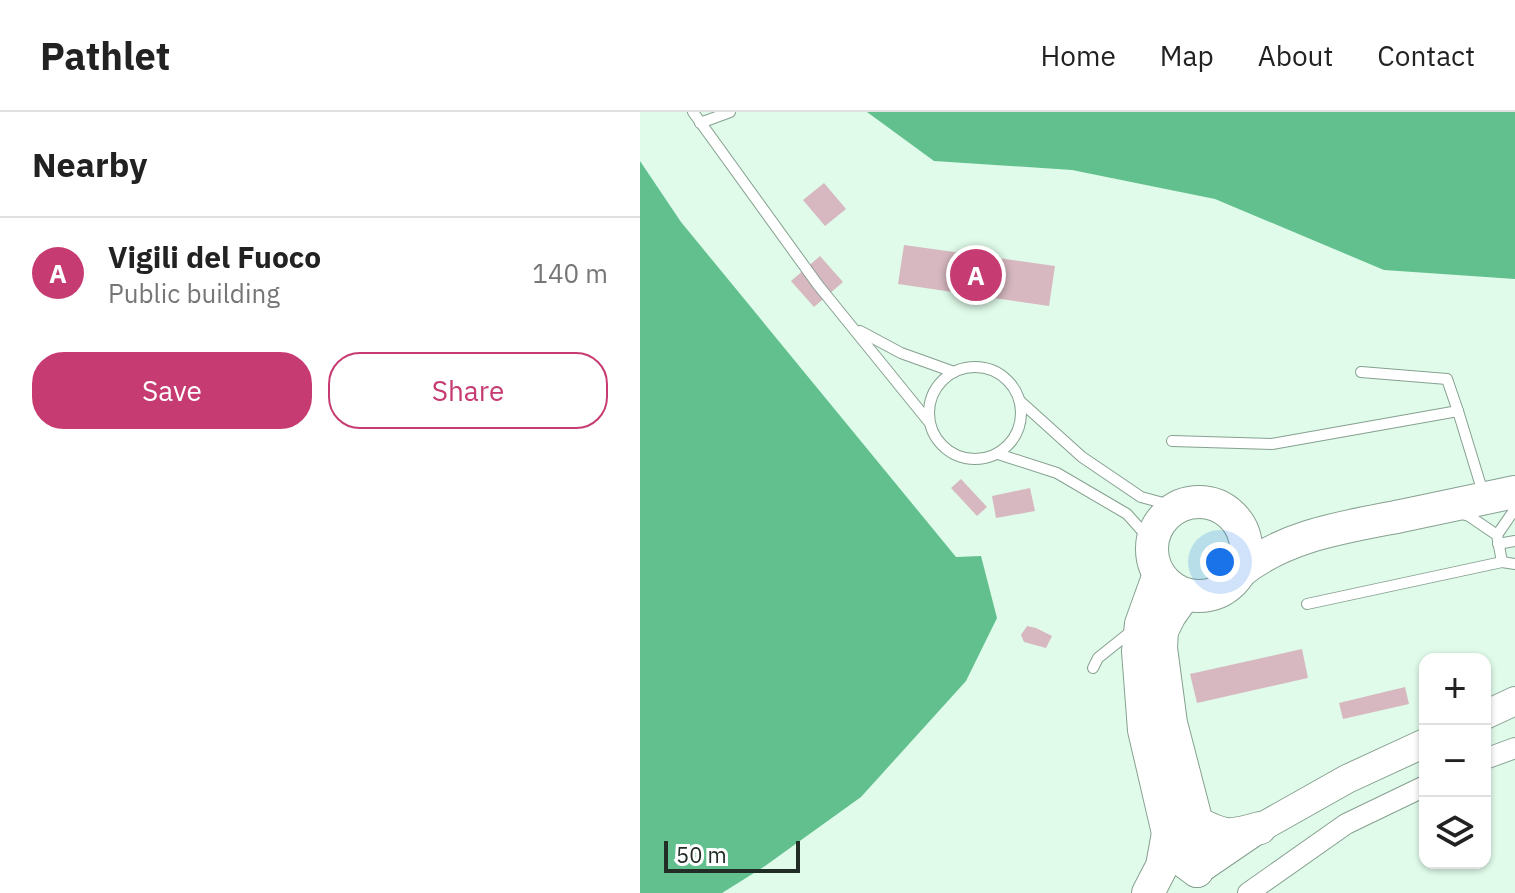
<!DOCTYPE html>
<meta charset="utf-8">
<style>
:root{--surface:#fff;--page:#f2f2f2;--text:#222;--muted:#767676;--line:#e0e0e0;--accent:#c63b71}
body{margin:0;font-family:"IBM Plex Sans",sans-serif;background:var(--page);color:var(--text)}
.controls{position:absolute;right:24px;bottom:24px;display:grid;overflow:hidden;border-radius:16px;box-shadow:0 2px 6px #0004}
.controls button{width:72px;height:72px;display:grid;place-items:center;padding:0;border:0;border-bottom:2px solid var(--line);background:var(--surface);color:var(--text);font:40px sans-serif}
.scale{position:absolute;left:24px;bottom:20px;width:136px;box-sizing:border-box;padding-left:8px;border:4px solid #232d27;border-top:0;font-size:22px;line-height:28px;white-space:nowrap;color:#232d27;-webkit-text-stroke:6px #fff;paint-order:stroke}
.you{position:absolute;left:580px;top:450px;width:28px;height:28px;margin:-20px;border:6px solid #fff;border-radius:50%;background:#1a73e8;box-shadow:0 0 0 12px #1a73e833}
.badge{display:grid;place-items:center;width:52px;height:52px;border-radius:50%;background:var(--accent);color:#fff;font-size:26px;font-weight:700}
.pin{position:absolute;translate:-50% -50%;border:4px solid #fff;box-shadow:0 2px 8px #0006}
.list{margin:0;padding:0;list-style:none}
h2{display:flex;justify-content:space-between;align-items:center;height:104px;margin:0;padding:0 32px;font-size:34px}
h2 small{font-size:26px;font-weight:400;color:var(--muted)}
.list li{display:grid;grid-template-columns:52px 1fr auto;gap:24px;align-items:center;box-sizing:border-box;height:112px;padding:0 32px;border-top:2px solid var(--line)}
.list b{display:block;font-size:30px;white-space:nowrap}
.list p{margin:0;font-size:26px;white-space:nowrap;color:var(--muted)}
.list em{font-size:26px;font-style:normal;color:var(--muted)}
.actions{display:flex;gap:16px;padding:24px 32px}
.actions a{flex:1;padding:18px 0;border:2px solid var(--accent);border-radius:32px;text-align:center;font-size:28px;color:var(--accent)}
.actions .main{background:var(--accent);color:#fff}
.icon{flex:none;width:44px;height:44px;fill:none;stroke:currentColor;stroke-width:2;stroke-linecap:round;stroke-linejoin:round}
.map{position:relative;flex:none;width:875px;height:781px;overflow:hidden}
header{display:flex;align-items:center;gap:48px;box-sizing:border-box;height:112px;padding:0 40px;background:var(--surface);border-bottom:2px solid var(--line)}
header strong{font-size:38px}
nav{display:flex;gap:44px;margin-inline-start:auto;font-size:28px}
main{display:flex}
aside{flex:1;background:var(--surface)}
.map>svg:first-child{display:block}
.water{fill:#61c08e}
.building{fill:#d7b8c0}
.lines{fill:none;stroke-linecap:round;stroke-linejoin:round}
.lane-casing{stroke:#86a090;stroke-width:12}
.street-casing{stroke:#86a090;stroke-width:22}
.secondary-casing{stroke:#86a090;stroke-width:30}
.primary-casing{stroke:#86a090;stroke-width:34}
.lane{stroke:#fff;stroke-width:10}
.street{stroke:#fff;stroke-width:20}
.secondary{stroke:#fff;stroke-width:28}
.primary{stroke:#fff;stroke-width:32}
</style>
<header>
<strong>Pathlet</strong>
<nav><a>Home</a><a>Map</a><a>About</a><a>Contact</a></nav>
</header>
<main>
<aside>
<h2>Nearby<small></small></h2>
<ul class="list">
<li><span class="badge">A</span><div><b>Vigili del Fuoco</b><p>Public building</p></div><em>140 m</em></li>
</ul>
<div class="actions"><a class="main">Save</a><a>Share</a></div>
</aside>
<div class="map">
<svg width="875" height="781" viewBox="0 0 875 781">
<rect width="100%" height="100%" fill="#e0fbea"/>
<!-- water -->
<g class="water">
<path d="M227 0H875V167L744 158 575 87 432 58 294 49Z"/>
<path d="M0 49 41 110 316 445 341 444 357 506 326 569 221 685 125 754 82 781H0Z"/>
</g>
<!-- building -->
<g class="building">
<path d="M184 71 206 97 185 114 163 88Z"/>
<path d="M264 133 415 154 409 194 258 172Z"/>
<path d="M180 144 203 170 174 195 151 169Z"/>
<path d="M321 367 347 395 337 404 311 376Z"/>
<path d="M390 376 395 399 356 406 352 384Z"/>
<path d="M387 514 396 516 412 524 406 536 384 530 381 523Z"/>
<path d="M662 537 668 566 557 591 550 562Z"/>
<path d="M765 575 769 592 703 607 699 591Z"/>
</g>
<g class="lines">
<defs>
<g id="lane">
<path d="M53 0 178 173 289 310"/>
<path d="M60 11 90 0"/>
<path d="M220 219 261 241 314 260"/>
<circle cx="335" cy="301" r="46"/>
<path d="M721 260 807 267 818 299"/>
<path d="M381 290 442 345 501 385 538 395"/>
<path d="M532 329 632 332 818 299 844 384"/>
<path d="M358 342 417 361 487 402 512 430"/>
<path d="M857 423 875 397"/>
<path d="M858 432 875 429"/>
<path d="M862 450 875 452"/>
<path d="M667 492 862 450 857 423 829 404 819 401"/>
<path d="M453 556 458 546 493 518"/>
</g>
<g id="street">
<path d="M845 647 875 636"/>
<path d="M608 781 706 712 785 674"/>
</g>
<g id="secondary">
<path d="M845 603 875 589"/>
<path d="M557 759 620 716 707 667 785 631"/>
</g>
<g id="primary">
<circle cx="559" cy="437" r="47"/>
<path d="M600 460C646 423 705 415 761 404 799 396 837 388 875 380"/>
<path d="M519 462 501 512 498 539 504 618 528 721 538 745 557 759"/>
<path d="M545 482 530 503 522 519 521 536 531 611 557 711V759"/>
<path d="M557 711C586 725 588 725 620 716"/>
<path d="M508 781 522 754 528 721"/>
</g>
</defs>
<!-- lane casing -->
<use href="#lane" class="lane-casing"/>
<!-- street casing -->
<use href="#street" class="street-casing"/>
<!-- secondary casing -->
<use href="#secondary" class="secondary-casing"/>
<!-- primary casing -->
<use href="#primary" class="primary-casing"/>
<!-- lane -->
<use href="#lane" class="lane"/>
<!-- street -->
<use href="#street" class="street"/>
<!-- secondary -->
<use href="#secondary" class="secondary"/>
<!-- primary -->
<use href="#primary" class="primary"/>
</g>
</svg>
<div class="controls">
<button>+</button>
<button>−</button>
<button><svg class="icon" aria-label="layers" viewBox="0 0 24 24"><path d="M12 4l9 5-9 5-9-5zM3 14l9 5 9-5"/></svg></button>
</div>
<div class="scale">50 m</div>
<div class="you"></div>
<div class="pin badge" style="left:336px;top:163px">A</div>
</div>
</main>
